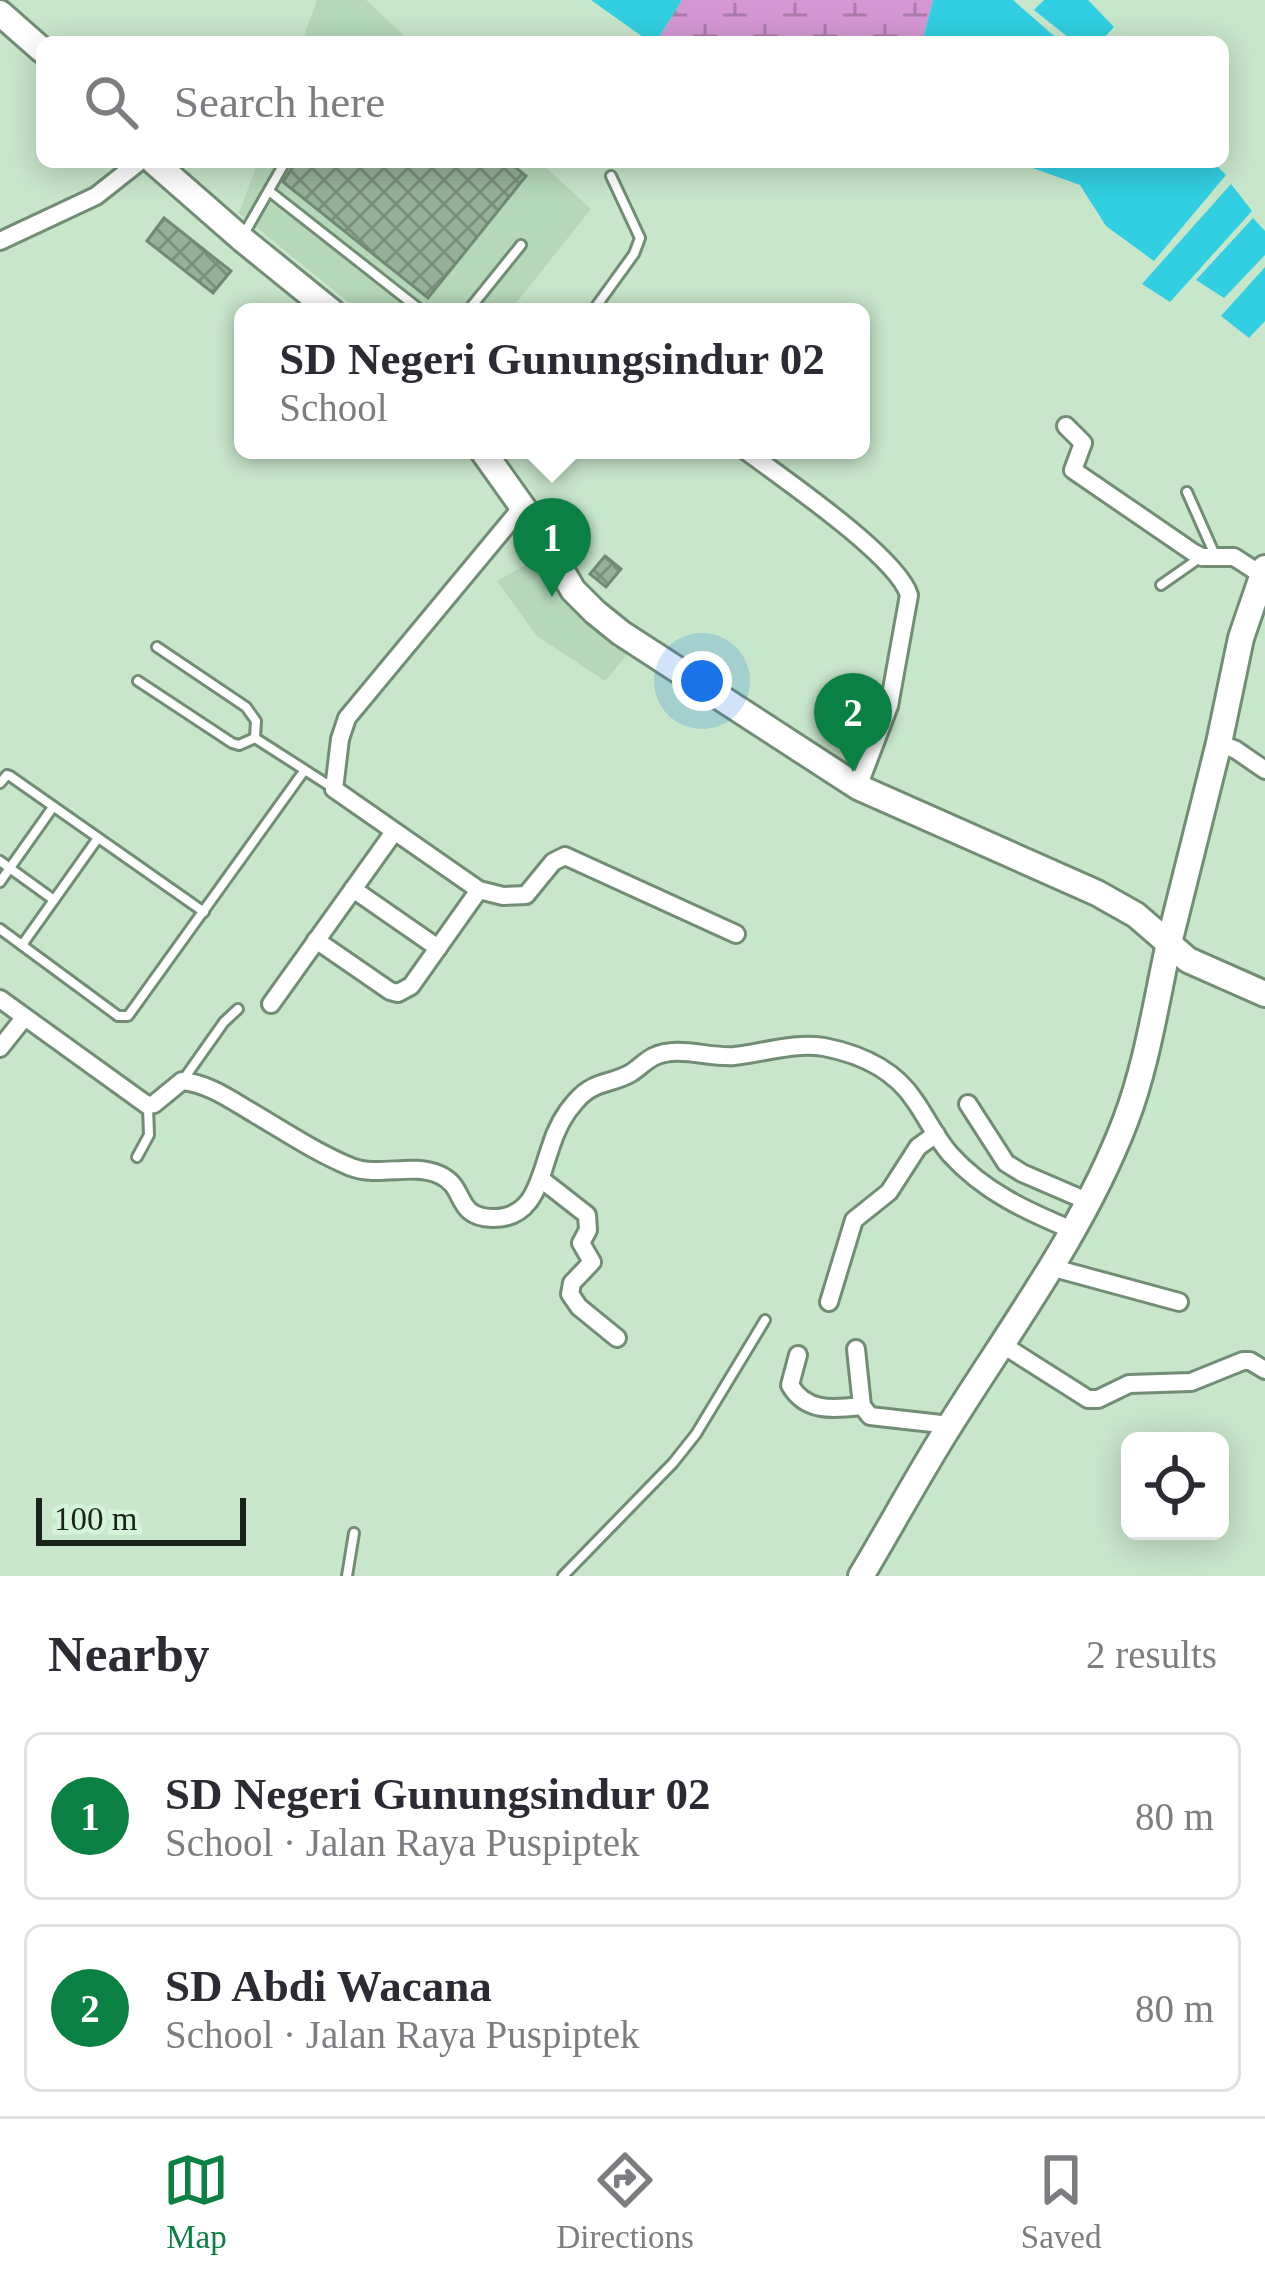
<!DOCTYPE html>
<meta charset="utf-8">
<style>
:root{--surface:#fff;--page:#f2f2f3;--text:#2b2b33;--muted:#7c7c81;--line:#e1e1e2;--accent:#0b8043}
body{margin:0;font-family:Georgia,serif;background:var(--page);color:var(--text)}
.controls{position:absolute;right:36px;bottom:36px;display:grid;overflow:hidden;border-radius:18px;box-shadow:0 6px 30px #0003}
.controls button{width:108px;height:108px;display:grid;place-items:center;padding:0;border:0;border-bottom:3px solid var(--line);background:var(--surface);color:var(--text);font:60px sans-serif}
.scale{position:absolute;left:36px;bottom:30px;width:210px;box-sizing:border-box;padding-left:12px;border:6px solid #182319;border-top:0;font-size:33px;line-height:42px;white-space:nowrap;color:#182319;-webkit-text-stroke:9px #d4f4d7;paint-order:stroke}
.you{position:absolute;left:702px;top:681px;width:42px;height:42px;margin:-30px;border:9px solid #fff;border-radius:50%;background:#1a73e8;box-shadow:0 0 0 18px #1a73e833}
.badge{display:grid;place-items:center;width:78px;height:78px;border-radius:50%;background:var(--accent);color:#fff;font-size:39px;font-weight:700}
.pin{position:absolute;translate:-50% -99px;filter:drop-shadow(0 3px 6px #0008)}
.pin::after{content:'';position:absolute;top:63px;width:42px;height:36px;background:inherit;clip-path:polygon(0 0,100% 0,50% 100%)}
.popup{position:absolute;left:234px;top:303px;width:636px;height:156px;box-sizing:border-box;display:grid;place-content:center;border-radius:18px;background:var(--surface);filter:drop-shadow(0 3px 9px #0005);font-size:39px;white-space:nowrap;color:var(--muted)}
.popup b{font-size:45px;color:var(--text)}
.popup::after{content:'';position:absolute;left:50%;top:100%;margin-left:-24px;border:24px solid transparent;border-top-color:var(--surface)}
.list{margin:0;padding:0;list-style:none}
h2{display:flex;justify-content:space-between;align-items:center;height:156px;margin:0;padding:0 48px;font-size:51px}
h2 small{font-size:39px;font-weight:400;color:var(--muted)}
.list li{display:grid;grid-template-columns:78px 1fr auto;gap:36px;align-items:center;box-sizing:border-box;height:168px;margin:0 24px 24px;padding:0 24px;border:3px solid var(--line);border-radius:18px}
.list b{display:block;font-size:45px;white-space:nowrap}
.list p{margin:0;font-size:39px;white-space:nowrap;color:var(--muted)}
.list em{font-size:39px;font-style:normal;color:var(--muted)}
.icon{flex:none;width:66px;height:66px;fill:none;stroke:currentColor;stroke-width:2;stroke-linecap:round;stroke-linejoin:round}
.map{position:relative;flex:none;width:1265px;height:1576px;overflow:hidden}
.search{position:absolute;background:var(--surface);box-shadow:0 6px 30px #0003;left:36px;right:36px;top:36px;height:132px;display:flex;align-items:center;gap:30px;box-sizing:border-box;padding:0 42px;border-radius:18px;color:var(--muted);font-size:45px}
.sheet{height:540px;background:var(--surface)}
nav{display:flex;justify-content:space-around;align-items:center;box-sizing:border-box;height:168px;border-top:3px solid var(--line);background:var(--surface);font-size:33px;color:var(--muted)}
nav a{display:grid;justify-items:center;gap:6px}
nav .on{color:var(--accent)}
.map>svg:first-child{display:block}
.built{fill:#b4d8b8}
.wetland{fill:url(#wetland-marsh)}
.water{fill:#32cfe2}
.building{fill:url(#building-cross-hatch);stroke:#6f8b72;stroke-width:3}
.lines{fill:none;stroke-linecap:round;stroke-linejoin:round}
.service-casing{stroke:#718d74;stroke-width:14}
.minor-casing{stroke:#718d74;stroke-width:22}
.secondary-casing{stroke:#718d74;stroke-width:30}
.primary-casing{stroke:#718d74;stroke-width:30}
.service{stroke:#fff;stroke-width:8}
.minor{stroke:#fff;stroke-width:16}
.secondary{stroke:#fff;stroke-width:24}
.primary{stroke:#fff;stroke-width:24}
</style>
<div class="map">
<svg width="1265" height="1576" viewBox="0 0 1265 1576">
<defs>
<pattern id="wetland-marsh" width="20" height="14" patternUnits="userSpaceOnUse" patternTransform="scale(3)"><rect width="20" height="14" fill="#d497d2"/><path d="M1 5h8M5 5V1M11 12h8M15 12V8" fill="none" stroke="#ab7baa"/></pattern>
<pattern id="building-cross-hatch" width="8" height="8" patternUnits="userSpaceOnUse" patternTransform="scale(3)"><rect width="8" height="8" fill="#95b298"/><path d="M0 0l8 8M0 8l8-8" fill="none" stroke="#79907b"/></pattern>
</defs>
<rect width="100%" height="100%" fill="#c7e6ca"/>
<!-- built -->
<g class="built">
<path d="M317 0H366L411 42H302Z"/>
<path d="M258 162H540L591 209 509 312H360L239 213Z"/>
<path d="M541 556 573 607 632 649 605 681 537 636 497 581Z"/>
</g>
<!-- wetland -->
<path class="wetland" d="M682 0H933L922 42H656Z"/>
<!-- water -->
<g class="water">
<path d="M591 0H682L656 42H650Z"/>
<path d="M933 0H1013L1061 42H922Z"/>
<path d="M1044 0H1088L1114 27 1100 42H1074L1034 10Z"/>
<path d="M1016 162H1213L1226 175 1154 261 1106 226 1080 185Z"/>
<path d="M1231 184 1252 211 1170 302 1142 284Z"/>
<path d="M1253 218 1265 231V255L1224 298 1196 280Z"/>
<path d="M1265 267V321L1249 338 1221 316Z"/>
</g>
<!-- building -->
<g class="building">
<path d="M296 162H509L526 176 428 298 283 182Z"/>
<path d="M164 218 231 271 213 293 147 241Z"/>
<path d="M605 556 621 569 606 587 590 574Z"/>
</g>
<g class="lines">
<defs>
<g id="service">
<path d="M269 191 423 312"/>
<path d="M245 232 285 162"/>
<path d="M467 312 521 245"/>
<path d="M592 312 634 254 640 238 611 176"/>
<path d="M1187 492 1215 555"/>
<path d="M1161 585 1201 557"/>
<path d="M157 647 246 707 256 721 255 738"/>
<path d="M138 681 232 743 239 745 255 738 333 788"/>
<path d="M0 783 7 775 10 776 204 912"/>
<path d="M0 861 54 900 22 945"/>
<path d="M0 882 53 807"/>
<path d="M54 900 98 838"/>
<path d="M0 929 118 1016H128L304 771"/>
<path d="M183 1080 224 1022 238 1009"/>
<path d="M137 1157 149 1135 148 1107"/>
<path d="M347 1576 354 1533"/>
<path d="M563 1576 673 1463 696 1434 765 1320"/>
</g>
<g id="minor">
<path d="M0 241 96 196 139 162"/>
<path d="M1066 426 1083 443 1073 470 1194 553 1202 557H1234L1262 575"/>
<path d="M745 450C782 478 897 556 909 595L889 706 858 787"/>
<path d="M522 507 347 718 340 739 334 789 479 890 503 896 526 895 553 862 565 856 736 934"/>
<path d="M1219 743 1236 750 1265 770"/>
<path d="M353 889 438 948"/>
<path d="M316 940 390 991 398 993 411 986 479 890"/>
<path d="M0 999 147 1105 154 1104 182 1081C210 1084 231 1100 255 1114 287 1133 317 1153 351 1167 380 1178 412 1162 440 1175 467 1187 454 1217 492 1218 534 1219 539 1180 550 1149 555 1132 564 1114 576 1101 594 1080 610 1085 631 1073 639 1068 645 1061 653 1057 677 1045 708 1058 734 1056 763 1053 795 1042 824 1047 860 1054 895 1070 915 1101 927 1118 936 1138 950 1154 984 1192 1027 1211 1072 1230"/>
<path d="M271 1004 394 832"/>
<path d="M0 1048 24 1018"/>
<path d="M968 1104 1006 1163 1022 1173 1087 1201"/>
<path d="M541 1179 587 1215 588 1230 581 1243 592 1262 572 1283 570 1294 579 1307 617 1338"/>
<path d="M1050 1267 1179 1302"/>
<path d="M829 1302 854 1220 889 1192 918 1147 936 1134"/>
<path d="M1003 1345 1088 1399H1098L1129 1384 1191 1382 1243 1361H1250L1265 1370"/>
<path d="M856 1349 862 1406 870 1416 950 1425"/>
<path d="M798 1355 790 1385C806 1413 834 1409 862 1406"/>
</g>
<path id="secondary" d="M861 1576C891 1526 919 1474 950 1425 1012 1326 1083 1231 1125 1122 1147 1065 1156 1002 1169 943"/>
<g id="primary">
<path d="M0 13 42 50"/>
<path d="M154 162 242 239 332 312"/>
<path d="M482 450 534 523 573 590 595 612 621 633 858 787 1097 893 1136 915 1188 960 1265 994"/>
<path d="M1169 943 1219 743 1241 638 1265 568"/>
</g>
</defs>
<!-- service casing -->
<use href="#service" class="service-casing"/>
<!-- minor casing -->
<use href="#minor" class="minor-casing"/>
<!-- secondary casing -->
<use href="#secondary" class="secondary-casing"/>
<!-- primary casing -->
<use href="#primary" class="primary-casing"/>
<!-- service -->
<use href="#service" class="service"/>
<!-- minor -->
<use href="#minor" class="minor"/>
<!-- secondary -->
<use href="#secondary" class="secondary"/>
<!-- primary -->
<use href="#primary" class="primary"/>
</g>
</svg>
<div class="controls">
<button><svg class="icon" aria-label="locate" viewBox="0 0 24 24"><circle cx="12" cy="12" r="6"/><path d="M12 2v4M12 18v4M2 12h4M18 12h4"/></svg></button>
</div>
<div class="scale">100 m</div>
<div class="you"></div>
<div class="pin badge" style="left:552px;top:597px">1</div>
<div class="popup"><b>SD Negeri Gunungsindur 02</b>School</div>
<div class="pin badge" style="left:853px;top:772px">2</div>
<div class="search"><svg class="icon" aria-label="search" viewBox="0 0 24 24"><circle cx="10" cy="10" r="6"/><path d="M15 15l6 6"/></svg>Search here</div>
</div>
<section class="sheet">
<h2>Nearby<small>2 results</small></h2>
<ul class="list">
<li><span class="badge">1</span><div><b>SD Negeri Gunungsindur 02</b><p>School · Jalan Raya Puspiptek</p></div><em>80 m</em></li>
<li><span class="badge">2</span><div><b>SD Abdi Wacana</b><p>School · Jalan Raya Puspiptek</p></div><em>80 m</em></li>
</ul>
</section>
<nav>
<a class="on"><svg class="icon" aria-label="map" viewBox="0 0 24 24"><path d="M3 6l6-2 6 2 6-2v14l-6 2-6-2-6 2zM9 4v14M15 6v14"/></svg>Map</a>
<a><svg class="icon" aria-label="directions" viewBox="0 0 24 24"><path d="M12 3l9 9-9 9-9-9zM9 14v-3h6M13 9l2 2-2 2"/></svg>Directions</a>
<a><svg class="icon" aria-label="saved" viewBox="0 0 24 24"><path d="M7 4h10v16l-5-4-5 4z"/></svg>Saved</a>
</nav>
